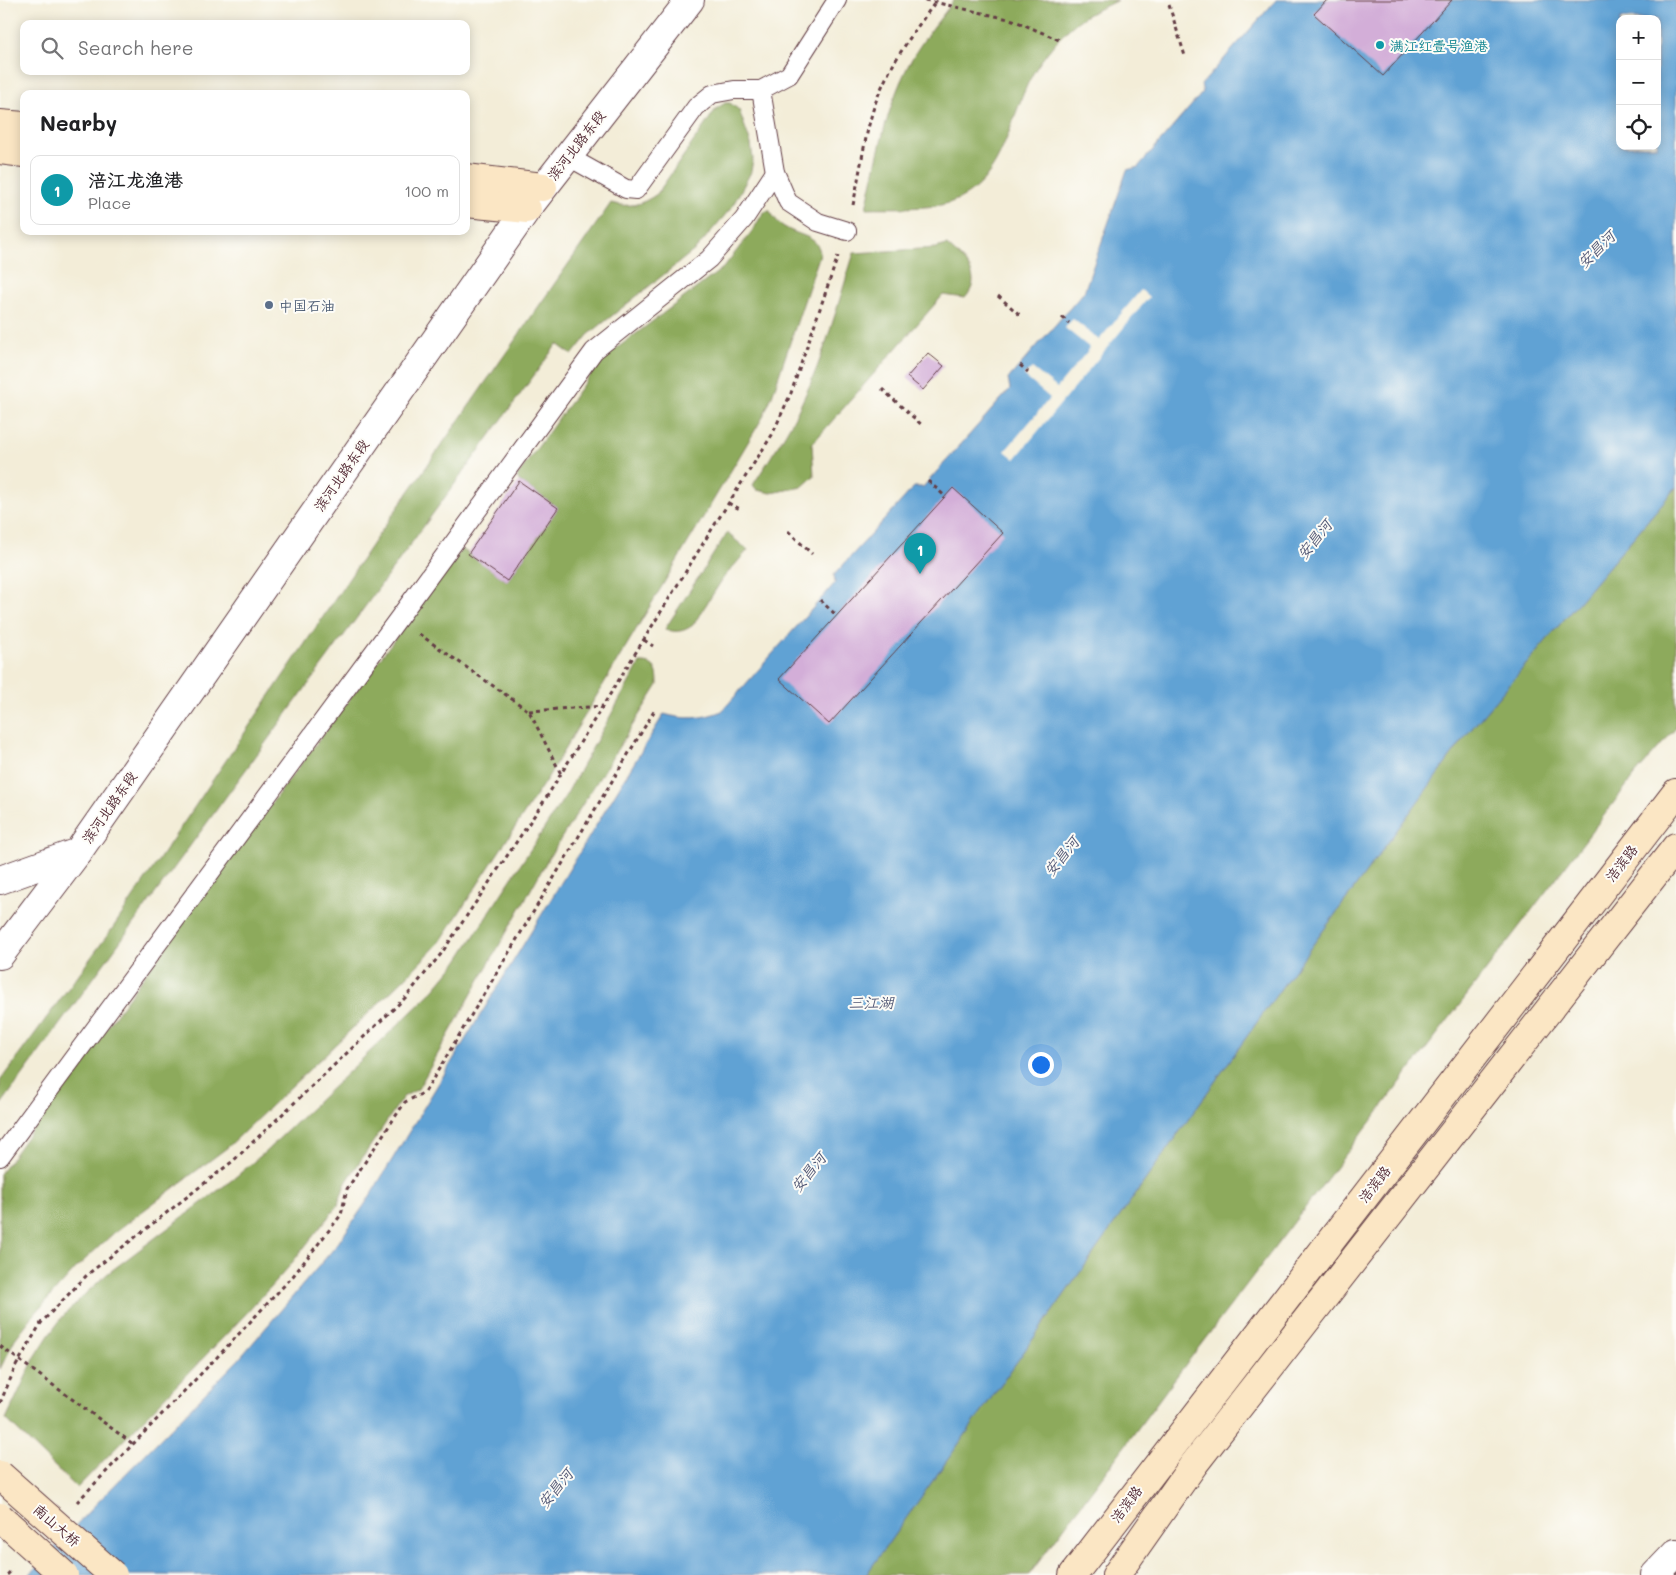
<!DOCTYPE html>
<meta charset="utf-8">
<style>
:root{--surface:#fff;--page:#f6f6f6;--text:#202124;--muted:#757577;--line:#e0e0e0;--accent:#2563eb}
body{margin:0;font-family:Mali,"LXGW WenKai TC",sans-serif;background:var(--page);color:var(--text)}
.controls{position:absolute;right:15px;top:15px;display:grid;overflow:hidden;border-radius:10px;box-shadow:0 2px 12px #0003}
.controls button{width:45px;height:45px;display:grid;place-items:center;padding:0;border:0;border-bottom:1px solid var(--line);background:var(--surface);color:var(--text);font:25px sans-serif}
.you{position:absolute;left:1040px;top:1064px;width:18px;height:18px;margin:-12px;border:4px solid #fff;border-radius:50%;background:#1a73e8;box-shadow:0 0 0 8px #1a73e833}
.badge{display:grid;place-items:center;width:32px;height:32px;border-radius:50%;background:var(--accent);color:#fff;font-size:16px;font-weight:700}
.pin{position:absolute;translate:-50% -41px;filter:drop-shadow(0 1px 2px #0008)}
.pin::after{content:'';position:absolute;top:26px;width:18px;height:15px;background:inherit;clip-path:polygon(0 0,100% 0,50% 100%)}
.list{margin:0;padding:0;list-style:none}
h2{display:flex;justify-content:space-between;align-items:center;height:65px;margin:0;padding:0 20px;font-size:21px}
h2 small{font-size:16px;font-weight:400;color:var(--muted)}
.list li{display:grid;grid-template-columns:32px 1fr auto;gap:15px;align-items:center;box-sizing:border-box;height:70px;margin:0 10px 10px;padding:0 10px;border:1px solid var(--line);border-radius:10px}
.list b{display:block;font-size:19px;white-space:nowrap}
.list p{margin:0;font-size:16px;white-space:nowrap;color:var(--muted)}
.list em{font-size:16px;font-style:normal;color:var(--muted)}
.icon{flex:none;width:28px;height:28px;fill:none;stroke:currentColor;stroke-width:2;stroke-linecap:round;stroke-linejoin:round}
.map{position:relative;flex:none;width:1676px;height:1575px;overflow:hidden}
.search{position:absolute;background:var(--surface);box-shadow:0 2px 12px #0003;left:20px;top:20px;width:450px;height:55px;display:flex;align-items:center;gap:12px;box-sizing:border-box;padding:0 18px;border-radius:10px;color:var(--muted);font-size:19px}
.panel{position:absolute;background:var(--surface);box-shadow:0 2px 12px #0003;left:20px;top:90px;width:450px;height:145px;border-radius:10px}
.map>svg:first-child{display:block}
.forest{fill:#8daa5c;stroke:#6c6444}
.water{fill:#60a2d4;stroke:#556080;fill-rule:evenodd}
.pier{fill:#f3edd8}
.building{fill:#d3aed8}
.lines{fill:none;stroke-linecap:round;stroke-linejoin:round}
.service-casing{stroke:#633e45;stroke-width:20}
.tertiary-casing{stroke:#633e45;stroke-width:30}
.secondary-casing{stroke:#633e45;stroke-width:30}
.path{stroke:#633e45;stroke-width:3;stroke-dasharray:4 4;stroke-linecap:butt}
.service{stroke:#fff;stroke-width:18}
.tertiary{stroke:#fff;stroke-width:28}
.secondary{stroke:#fbe6c4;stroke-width:28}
.secondary-bridge-casing{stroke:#633e45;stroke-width:30;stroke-linecap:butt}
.secondary-bridge{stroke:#fbe6c4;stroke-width:28}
.culture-dot{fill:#0f9aa8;stroke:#fdfcf7;stroke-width:2}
.service-dot{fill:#5c6f8a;stroke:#fdfcf7;stroke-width:2}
.labels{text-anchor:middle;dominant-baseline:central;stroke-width:4;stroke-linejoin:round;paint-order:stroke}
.culture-label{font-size:14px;fill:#0d838f;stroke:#fdfcf7;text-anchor:start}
.street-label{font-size:14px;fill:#4a1f2b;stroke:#fdfcf7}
.service-label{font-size:14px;fill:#4e5e75;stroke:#fdfcf7;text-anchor:start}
.water-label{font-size:15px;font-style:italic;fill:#545a77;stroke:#fdfcf7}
</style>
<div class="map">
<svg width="1676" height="1575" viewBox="0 0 1676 1575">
<rect width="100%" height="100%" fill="#fdfcf7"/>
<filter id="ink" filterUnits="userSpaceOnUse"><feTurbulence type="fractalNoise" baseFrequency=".02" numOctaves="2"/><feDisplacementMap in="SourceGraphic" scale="10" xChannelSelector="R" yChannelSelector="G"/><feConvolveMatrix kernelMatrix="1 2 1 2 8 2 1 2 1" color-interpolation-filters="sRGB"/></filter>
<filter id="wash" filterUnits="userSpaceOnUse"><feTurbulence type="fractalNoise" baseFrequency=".0096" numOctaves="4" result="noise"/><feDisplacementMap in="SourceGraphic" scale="20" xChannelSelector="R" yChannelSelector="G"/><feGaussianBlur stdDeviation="1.12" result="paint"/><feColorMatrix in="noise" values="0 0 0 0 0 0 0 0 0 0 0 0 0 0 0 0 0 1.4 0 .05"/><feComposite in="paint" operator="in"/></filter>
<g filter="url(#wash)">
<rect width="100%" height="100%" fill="#f3edd8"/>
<!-- forest -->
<g class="forest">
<path d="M954 0H1118C1106 6 1094 11 1084 17 1066 29 1049 49 1037 67 1008 111 1008 184 949 203 927 210 890 207 866 208 877 160 885 111 908 66 920 42 939 21 954 0Z"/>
<path d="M725 103H730L739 110 751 144 753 159 751 172 732 207 696 249 588 335 572 355 557 344 0 1106V1081L112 929 375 540 611 203C629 208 641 205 657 194L716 109Z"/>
<path d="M769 210C774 217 778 224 786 228 799 236 819 236 820 254L772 396 763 417 548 777 440 942 401 982 228 1147 115 1232 77 1267 32 1317 15 1339 0 1369V1174L208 888 462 549 507 581 558 508 519 481 517 476 600 361 723 268 753 230 763 213Z"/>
<path d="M947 245C963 260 985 276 965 298L943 295 812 444 814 476 802 487 771 493 757 490 753 485C770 458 789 431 802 402 825 355 838 303 854 253L936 248Z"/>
<path d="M1676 487V728L1634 776 1170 1385 1029 1575H866L1284 984 1468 733Z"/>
<path d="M727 533 748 550 724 577 693 625C684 632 675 633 665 629Z"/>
<path d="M640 663C656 662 658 671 658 685L548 859 418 1089 403 1097 345 1184 338 1205 287 1269 243 1317 77 1488 6 1419 35 1357 49 1335 64 1315 83 1296 107 1274 232 1180 265 1152 430 994 457 962 566 795Z"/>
</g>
<!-- water -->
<path class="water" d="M1276 0H1676V487L1468 733 1284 984 866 1575H29L93 1507 239 1359 336 1246 365 1204 664 714C685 720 702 719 722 711L835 583 834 575 914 487H923L1010 389 1008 379 1084 292 1127 170 1138 167 1203 92 1201 85ZM1620 19H1657V146H1620Z"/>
<!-- pier -->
<path class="pier" d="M1141 290 1149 297 1015 459 1005 451 1050 398 1024 376 1032 368 1057 388 1090 348 1065 328 1069 323 1073 319 1099 340Z"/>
<g id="blocks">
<!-- building -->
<g class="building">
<path d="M1327 0H1452L1383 76 1314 14Z"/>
<path d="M928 353 944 366 923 390 907 377Z"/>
<path d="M519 481 558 508 507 581 468 554Z"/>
<path d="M953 488 1003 533 829 724 779 679Z"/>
</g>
</g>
</g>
<g filter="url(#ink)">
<use href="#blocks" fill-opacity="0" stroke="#633e45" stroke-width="1"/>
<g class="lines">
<defs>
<g id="service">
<path d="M761 90 775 172 788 202 818 222 847 231"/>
<path d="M567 156 626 189 636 190 696 107 712 94 734 90H761L789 75 837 0"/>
<path d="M0 1157 398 619 594 351 709 259 744 219 775 172"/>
</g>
<g id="tertiary">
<path d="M0 880 78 852"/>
<path d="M0 955 78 852 527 209 690 0"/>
<path d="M1655 1575 1676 1553"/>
</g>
<g id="secondary">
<path d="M0 124 24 126"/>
<path d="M0 150 24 153"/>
<path d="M466 178 543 187"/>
<path d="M466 203 527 209"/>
<path d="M1073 1575 1676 793"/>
<path d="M1116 1575 1194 1464 1676 847"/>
</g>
</defs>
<!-- service casing -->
<use href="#service" class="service-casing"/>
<!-- tertiary casing -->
<use href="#tertiary" class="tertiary-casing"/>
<!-- secondary casing -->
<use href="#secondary" class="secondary-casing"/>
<!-- path -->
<g class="path">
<path d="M925 0 1013 20 1059 40"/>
<path d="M1169 5 1185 56"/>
<path d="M853 205C860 173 864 140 873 110 886 69 912 34 937 0"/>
<path d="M998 296 1020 315"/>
<path d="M1062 317 1069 323"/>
<path d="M1020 365 1028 372"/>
<path d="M882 389 923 426"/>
<path d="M928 481 946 497"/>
<path d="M728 503 740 509"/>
<path d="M788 531 812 554"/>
<path d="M820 600 837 616"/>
<path d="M419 634 529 711 561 774"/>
<path d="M644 640 653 646"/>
<path d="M529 711 603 706"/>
<path d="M0 1346 133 1444"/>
<path d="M0 1403 16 1366 41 1323 88 1274 233 1161 405 998 441 954 546 798 712 529 772 435 791 393 838 256"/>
<path d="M77 1502 221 1353 293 1276 341 1215 347 1189 405 1102 425 1092 656 708"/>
<path d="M7 1575 12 1570"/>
</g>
<!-- service -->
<use href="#service" class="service"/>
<!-- tertiary -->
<use href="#tertiary" class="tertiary"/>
<!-- secondary -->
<use href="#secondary" class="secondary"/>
<defs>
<g id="secondary-bridge">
<path d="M0 1475 113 1575"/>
<path d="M0 1517 64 1575"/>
</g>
</defs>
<!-- secondary-bridge casing -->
<use href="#secondary-bridge" class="secondary-bridge-casing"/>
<!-- secondary-bridge -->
<use href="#secondary-bridge" class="secondary-bridge"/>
</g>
</g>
<!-- markers -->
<circle class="culture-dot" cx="1380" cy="45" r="5"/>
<circle class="service-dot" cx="269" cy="305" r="5"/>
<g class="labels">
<!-- culture labels -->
<g class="culture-label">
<text x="1390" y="45">满江红壹号渔港</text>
</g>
<!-- street labels -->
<g class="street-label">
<text transform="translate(576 145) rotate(-52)">滨河北路东段</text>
<text transform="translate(341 475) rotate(-55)">滨河北路东段</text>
<text transform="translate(109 807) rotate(-55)">滨河北路东段</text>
<text transform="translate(1621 863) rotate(-52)">涪滨路</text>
<text transform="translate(1374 1184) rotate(-52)">涪滨路</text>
<text transform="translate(1126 1504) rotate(-53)">涪滨路</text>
<text transform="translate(57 1525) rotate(41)">南山大桥</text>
</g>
<!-- service labels -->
<g class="service-label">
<text x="279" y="305">中国石油</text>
</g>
<!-- water labels -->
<g class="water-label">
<text transform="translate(1596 249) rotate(-44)">安昌河</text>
<text transform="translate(1314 539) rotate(-51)">安昌河</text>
<text transform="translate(1061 856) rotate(-51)">安昌河</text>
<text x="871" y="1002">三江湖</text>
<text transform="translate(808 1172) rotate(-51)">安昌河</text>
<text transform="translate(555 1488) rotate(-51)">安昌河</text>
</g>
</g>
</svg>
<div class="controls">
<button>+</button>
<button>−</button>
<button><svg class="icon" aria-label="locate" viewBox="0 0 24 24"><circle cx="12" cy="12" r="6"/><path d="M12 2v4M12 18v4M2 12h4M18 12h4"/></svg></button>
</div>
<div class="you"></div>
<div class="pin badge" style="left:920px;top:574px;background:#0f9aa8">1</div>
<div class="search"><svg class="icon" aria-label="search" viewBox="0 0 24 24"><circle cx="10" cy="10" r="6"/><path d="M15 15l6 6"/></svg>Search here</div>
<section class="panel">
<h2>Nearby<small></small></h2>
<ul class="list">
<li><span class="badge" style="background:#0f9aa8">1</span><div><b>涪江龙渔港</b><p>Place</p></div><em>100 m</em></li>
</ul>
</section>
</div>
